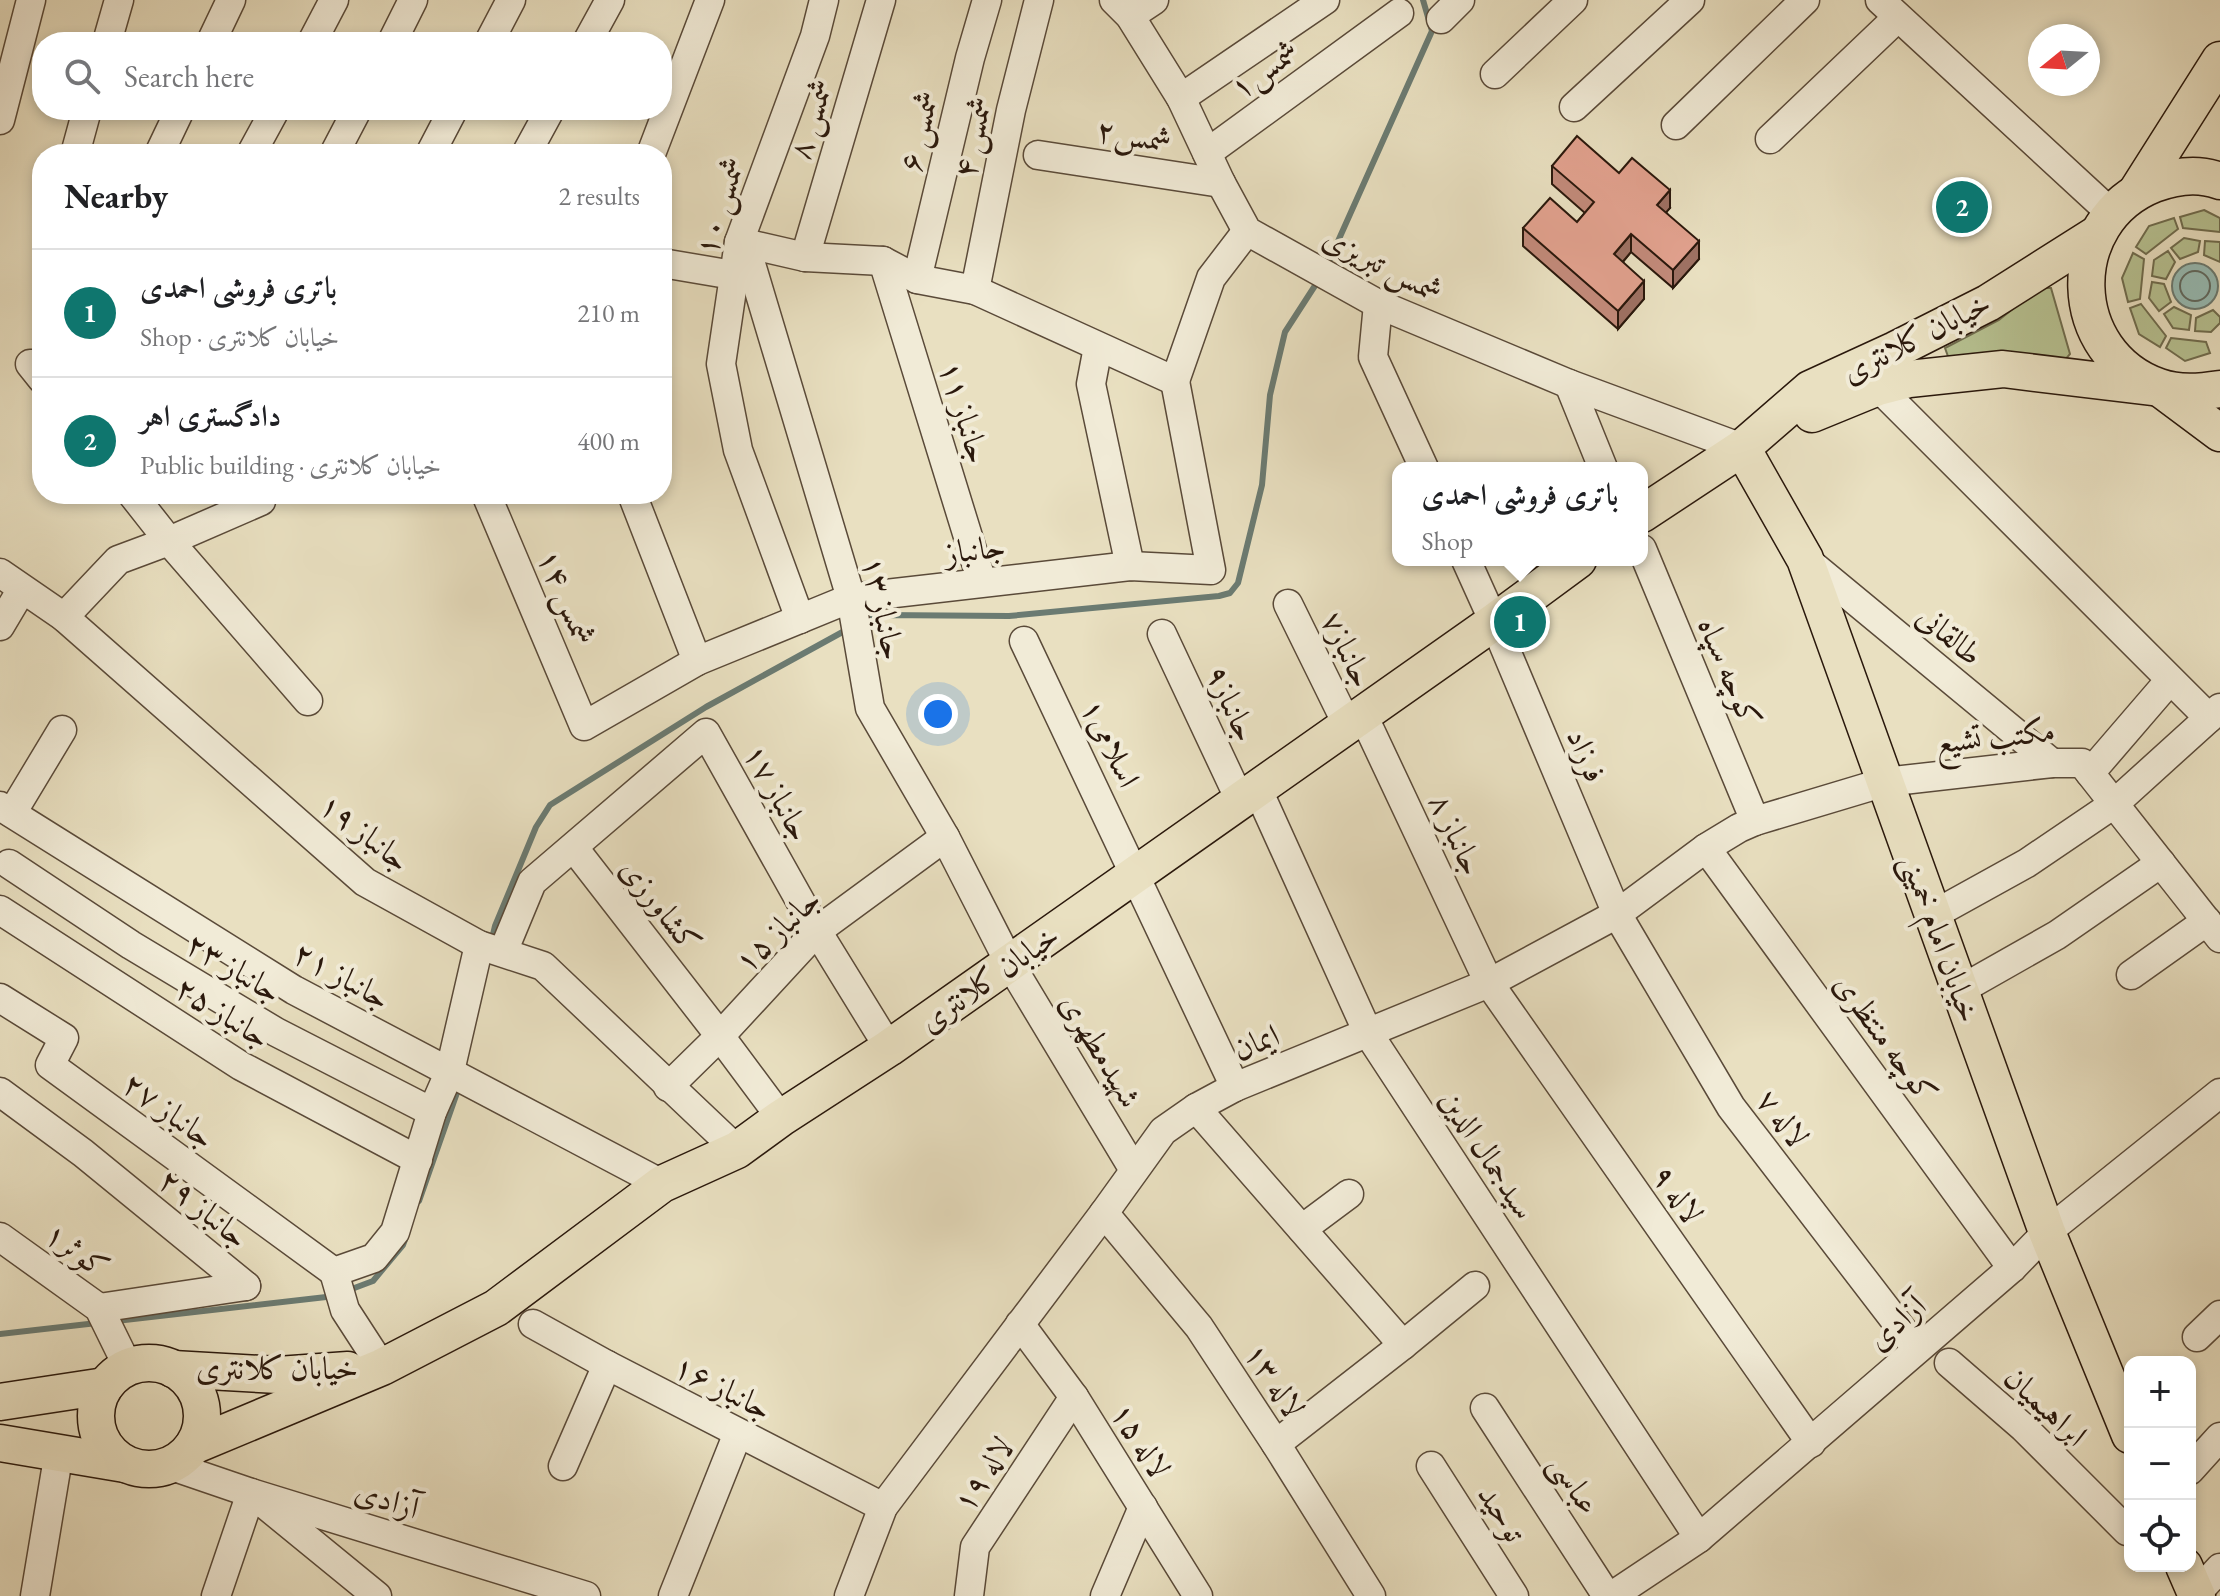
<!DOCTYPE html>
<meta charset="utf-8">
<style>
:root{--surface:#fff;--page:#f2f2f2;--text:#202124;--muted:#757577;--line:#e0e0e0;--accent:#0f766e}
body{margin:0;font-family:"EB Garamond",Amiri,serif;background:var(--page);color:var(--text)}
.controls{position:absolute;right:24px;bottom:24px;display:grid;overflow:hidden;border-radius:16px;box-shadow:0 4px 12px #0003}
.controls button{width:72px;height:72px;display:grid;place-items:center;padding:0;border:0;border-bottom:2px solid var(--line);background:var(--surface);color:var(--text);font:40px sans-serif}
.compass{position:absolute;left:2028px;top:24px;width:72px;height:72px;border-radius:50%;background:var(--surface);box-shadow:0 4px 12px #0003;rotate:252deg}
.you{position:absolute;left:938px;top:714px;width:28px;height:28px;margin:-20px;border:6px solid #fff;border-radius:50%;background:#1a73e8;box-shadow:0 0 0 12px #1a73e833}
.badge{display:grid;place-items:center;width:52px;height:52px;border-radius:50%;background:var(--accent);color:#fff;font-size:26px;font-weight:700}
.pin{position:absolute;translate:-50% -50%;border:4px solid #fff;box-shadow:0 2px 8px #0006}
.popup{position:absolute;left:1392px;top:462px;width:256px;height:104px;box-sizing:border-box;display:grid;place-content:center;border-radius:16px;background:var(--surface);filter:drop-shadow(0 2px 6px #0005);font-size:26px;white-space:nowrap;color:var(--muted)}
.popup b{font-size:30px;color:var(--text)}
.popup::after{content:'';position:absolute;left:50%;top:100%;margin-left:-16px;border:16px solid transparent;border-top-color:var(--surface)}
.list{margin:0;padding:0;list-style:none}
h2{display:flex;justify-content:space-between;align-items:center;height:104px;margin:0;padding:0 32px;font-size:34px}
h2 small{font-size:26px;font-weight:400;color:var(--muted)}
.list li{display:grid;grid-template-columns:52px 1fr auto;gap:24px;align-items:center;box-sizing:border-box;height:128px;padding:0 32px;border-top:2px solid var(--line)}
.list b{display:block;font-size:30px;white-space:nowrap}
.list p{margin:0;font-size:26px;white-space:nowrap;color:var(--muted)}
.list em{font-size:26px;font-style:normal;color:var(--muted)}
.icon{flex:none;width:44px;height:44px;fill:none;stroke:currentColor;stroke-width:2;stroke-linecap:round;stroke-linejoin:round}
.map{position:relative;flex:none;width:2220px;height:1596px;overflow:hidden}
.search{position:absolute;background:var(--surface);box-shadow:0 4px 12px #0003;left:32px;top:32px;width:640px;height:88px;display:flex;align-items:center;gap:20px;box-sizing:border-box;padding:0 28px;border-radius:32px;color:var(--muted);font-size:30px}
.panel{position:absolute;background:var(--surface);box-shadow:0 4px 12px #0003;left:32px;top:144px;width:640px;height:360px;border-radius:32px}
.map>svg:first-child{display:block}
.green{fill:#b7c292;stroke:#706d4f;stroke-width:2}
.water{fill:#97bdb6;stroke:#6b7b72;stroke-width:2}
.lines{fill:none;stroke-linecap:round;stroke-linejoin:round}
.shore{stroke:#606a61;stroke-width:2}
.stream{stroke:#6b7b72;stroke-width:6}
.minor-casing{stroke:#5a4a39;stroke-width:31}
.major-casing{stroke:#2a180c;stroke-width:39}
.minor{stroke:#f1ebd7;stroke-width:28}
.major{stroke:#e9e0c1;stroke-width:36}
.wall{fill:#c28a7a;stroke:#2a180c;stroke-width:2}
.shaded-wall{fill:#9e7163;stroke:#2a180c;stroke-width:2}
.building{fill:#e1a18e;stroke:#2a180c;stroke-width:2}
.labels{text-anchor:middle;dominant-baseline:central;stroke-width:8;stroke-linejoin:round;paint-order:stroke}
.street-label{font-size:32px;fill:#2a180c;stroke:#f1ebd7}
</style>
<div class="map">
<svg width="2220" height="1596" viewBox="0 0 2220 1596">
<rect width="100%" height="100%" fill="#e9e0c1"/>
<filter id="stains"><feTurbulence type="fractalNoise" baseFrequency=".0025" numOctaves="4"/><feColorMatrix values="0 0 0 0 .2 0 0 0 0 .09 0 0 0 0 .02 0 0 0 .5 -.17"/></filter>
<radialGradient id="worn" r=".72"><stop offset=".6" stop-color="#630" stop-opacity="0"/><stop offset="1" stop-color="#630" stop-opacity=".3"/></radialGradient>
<!-- green -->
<g class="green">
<path d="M2204 210 2220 218V232L2183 228 2180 217Z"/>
<path d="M2174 218 2178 229 2146 254 2136 247 2149 226Z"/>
<path d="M2184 238 2200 241 2198 252 2180 259 2171 248Z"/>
<path d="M2205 241 2220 242V262L2204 255Z"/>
<path d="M2168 251 2175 262 2166 279 2152 276 2154 260Z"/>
<path d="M2133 253 2144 259 2140 299 2128 302 2122 278Z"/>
<path d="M2152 282 2164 284 2171 302 2159 311 2149 298Z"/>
<path d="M2039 288H2051L2070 354 2059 367 1950 362 1945 348 1999 320Z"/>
<path d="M2141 304 2166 336 2160 347 2139 334 2130 308Z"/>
<path d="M2174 307 2191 315 2189 330 2173 328 2164 314Z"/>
<path d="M2213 310 2220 317V323L2211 332 2195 331 2196 318Z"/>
<path d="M2171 338 2206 342 2210 353 2185 361 2166 348Z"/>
</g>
<!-- water -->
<circle class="water" cx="2195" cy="286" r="23"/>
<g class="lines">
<!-- shore -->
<circle class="shore" cx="2195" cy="286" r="15"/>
<!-- stream -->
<g class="stream">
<path d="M1326 268 1432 31 1423 0"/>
<path d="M862 623 880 615 1009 616 1219 596 1230 593 1238 583 1262 485 1270 395 1285 332 1318 281"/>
<path d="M491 943 495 926 536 827 550 805 706 707 848 629"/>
<path d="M419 1201 459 1087"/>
<path d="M349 1290 373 1281 403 1245 406 1237"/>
<path d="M116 1321 335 1296"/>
<path d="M0 1334 97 1323"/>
</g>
<defs>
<g id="minor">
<path d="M1114 0 1130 16 1181 98 1221 183 1247 231 1378 304 1569 384 1742 448"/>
<path d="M1880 0 2111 213"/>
<path d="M1130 16 1154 0"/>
<path d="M1441 19 1460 0"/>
<path d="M107 42 119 0"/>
<path d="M211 42 231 0"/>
<path d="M312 42 334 0"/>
<path d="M392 42 413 0"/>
<path d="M489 42 511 0"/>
<path d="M587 42 610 0"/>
<path d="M1495 74 1573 0"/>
<path d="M1181 98 1325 0"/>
<path d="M1574 107 1690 0"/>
<path d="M0 120 31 0"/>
<path d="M1676 125 1805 0"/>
<path d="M1770 139 1897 18"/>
<path d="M1207 153 1399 13"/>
<path d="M75 154 87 110"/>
<path d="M159 154 180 110"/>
<path d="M251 154 275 110"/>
<path d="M334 154 357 110"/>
<path d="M430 154 453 110"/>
<path d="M526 154 550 110"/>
<path d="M651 154 710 0"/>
<path d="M1038 155 1221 183"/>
<path d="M739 242 805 257 883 261 917 279 975 290 1175 381"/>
<path d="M745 244 851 598 870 708 945 837 1010 964 1134 1170"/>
<path d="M805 257 881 0"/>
<path d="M883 261 982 582"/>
<path d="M662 263 733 275"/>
<path d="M917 279 970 58 987 0"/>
<path d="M975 290 1011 110 1039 0"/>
<path d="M1378 304 1373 357 1424 468"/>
<path d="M1098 347 1091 384 1130 566"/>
<path d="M30 364 42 379"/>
<path d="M1175 381 1211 278 1247 231"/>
<path d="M1569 384 1603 468"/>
<path d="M1878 387 2209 718"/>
<path d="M132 494 169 541 308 701"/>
<path d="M486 494 584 726 697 661 851 598 1130 566 1211 570 1175 381"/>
<path d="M632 494 697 661"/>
<path d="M1642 549 1755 821"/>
<path d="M1805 559 2052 763"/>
<path d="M1466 560 1494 622 1617 914 1731 1107 1917 1349"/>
<path d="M0 573 64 617 365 882 479 945 543 966 737 1150"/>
<path d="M1288 604 1347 724"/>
<path d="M64 617 118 560 169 541 261 501"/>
<path d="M800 619 738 450 721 364 739 242 815 36 824 0"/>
<path d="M0 626 22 589"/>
<path d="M1162 634 1240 800"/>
<path d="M1024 641 1235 1087"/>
<path d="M1362 713 1489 983 1811 1443"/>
<path d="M2090 773 2170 680"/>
<path d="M1257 788 1368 1033 1699 1538"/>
<path d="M0 806 294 990 662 1184"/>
<path d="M12 813 62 730"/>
<path d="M574 848 720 1036 781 1118"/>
<path d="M1706 848 2012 1268"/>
<path d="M9 864 131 945 276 1032 432 1112"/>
<path d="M0 910 241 1066 418 1160"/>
<path d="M1933 915 2027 863 2114 804 2220 708"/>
<path d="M503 952 532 882 706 733 817 931 889 1048"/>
<path d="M2131 975 2207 921"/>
<path d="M1960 990 2057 935 2161 863"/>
<path d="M0 998 64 1038 50 1065 334 1272 374 1258 395 1232 432 1112 450 1071 479 945"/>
<path d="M668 1087 720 1036 817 931 945 837"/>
<path d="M0 1092 83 1153 246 1286"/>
<path d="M1196 1108 1403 1345"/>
<path d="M1104 1213 1199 1327 1276 1444 1371 1596"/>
<path d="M1302 1229 1349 1194"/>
<path d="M0 1237 99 1308 128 1367"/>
<path d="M334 1272 345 1310 382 1367"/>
<path d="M99 1308 246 1286"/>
<path d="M533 1324 607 1365 883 1507"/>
<path d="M1020 1324 1074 1397 1198 1596"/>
<path d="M2197 1337 2220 1315"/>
<path d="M1949 1363 2024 1428 2127 1531 2130 1528"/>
<path d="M1485 1408 1607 1596"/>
<path d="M1276 1444 1403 1345 1475 1286"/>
<path d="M169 1465 251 1493 586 1596"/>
<path d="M563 1466 607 1365"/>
<path d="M1431 1466 1514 1596"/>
<path d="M2190 1470 2220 1437"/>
<path d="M2196 1594 2220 1568"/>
<path d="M35 1596 59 1452"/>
<path d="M216 1596 251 1493 377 1596"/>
<path d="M673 1596 738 1433"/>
<path d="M849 1596 883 1507 1104 1213 1163 1131 1196 1108 1235 1087 1489 983 1617 914 1706 848 1739 828 1755 821 1885 782 2052 763H2082L2220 938"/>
<path d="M969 1596 975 1547 1074 1397"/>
<path d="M1105 1596 1143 1507"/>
<path d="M1612 1596 1699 1538 2012 1268 2047 1232 2220 1093"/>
</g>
<g id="major">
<path d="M2220 181C2199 173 2175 176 2154 184 2061 221 2065 354 2159 387 2179 394 2200 392 2220 389"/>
<path d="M2137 191 2220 60"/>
<path d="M2161 389 2220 433"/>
<path d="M1812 414 1878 387 1909 379 2003 369 2160 388"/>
<path d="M1742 448 1805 559 2047 1232 2130 1435"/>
<path d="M1642 514 1742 448 1810 389 1895 350 1988 303 2097 234"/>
<circle cx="149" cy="1416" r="53"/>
<path d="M173 1369 278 1375 348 1370"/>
<path d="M0 1402 105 1386"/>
<path d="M0 1443 125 1464"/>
<path d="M193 1446 382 1367 496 1308 662 1184 737 1150 781 1118 889 1048 1494 622 1578 560"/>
<path d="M2184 1566 2197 1596"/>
</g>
</defs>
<!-- minor casing -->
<use href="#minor" class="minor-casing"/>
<!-- major casing -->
<use href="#major" class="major-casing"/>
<!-- minor -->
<use href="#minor" class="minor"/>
<!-- major -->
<use href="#major" class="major"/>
</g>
<!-- wall -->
<path class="wall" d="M1552 166 1619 173 1670 208 1666 212 1699 259 1673 288 1631 252 1623 262 1644 299 1618 329 1523 246V228L1577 222 1585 213 1552 184Z"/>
<!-- shaded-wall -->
<g class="shaded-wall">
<path d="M1670 190V208L1657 223V205Z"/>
<path d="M1631 234V252L1614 272V254Z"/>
<path d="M1699 241V259L1673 288V270Z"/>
<path d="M1644 281V299L1618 329V311Z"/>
</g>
<!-- building -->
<path class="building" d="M1577 136 1619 173 1632 158 1670 190 1657 205 1699 241 1673 270 1631 234 1614 254 1644 281 1618 311 1523 228 1550 198 1577 222 1594 202 1552 166Z"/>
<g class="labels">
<!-- street labels -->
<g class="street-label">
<text transform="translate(1264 69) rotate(-36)">شمس۱</text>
<text transform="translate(810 119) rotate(-73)">شمس ۸</text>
<text transform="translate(918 131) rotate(-77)">شمس ۶</text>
<text transform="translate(1134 135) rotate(9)">شمس۲</text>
<text transform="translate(972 137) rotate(-78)">شمس ۴</text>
<text transform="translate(719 206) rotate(-73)">شمس ۱۰</text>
<text transform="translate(1383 264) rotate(27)">شمس تبریزی</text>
<text transform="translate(1916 337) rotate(-27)">خیابان کلانتری</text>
<text transform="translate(965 412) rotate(73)">جانباز ۱۱</text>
<text transform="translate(975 549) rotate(-7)">جانباز</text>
<text transform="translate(567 597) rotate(67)">شمس ۱۴</text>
<text transform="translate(884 608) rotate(78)">جانباز ۱۳</text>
<text transform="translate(1950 635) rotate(40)">طالقانی</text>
<text transform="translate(1348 649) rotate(64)">جانباز۷</text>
<text transform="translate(1730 672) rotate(67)">کوچه سپاه</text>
<text transform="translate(1232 703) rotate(65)">جانباز۹</text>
<text transform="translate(1995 736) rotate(-6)">مکتب تشیع</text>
<text transform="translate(1111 743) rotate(64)">اسلامی۱</text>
<text transform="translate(1587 755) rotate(67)">فرزاد</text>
<text transform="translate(778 792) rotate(61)">جانباز ۱۷</text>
<text transform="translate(365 832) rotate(38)">جانباز ۱۹</text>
<text transform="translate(1457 834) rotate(65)">جانباز ۸</text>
<text transform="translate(661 905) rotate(52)">کشاورزی</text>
<text transform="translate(777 930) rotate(-44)">جانباز ۱۵</text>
<text transform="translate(1941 938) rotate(70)">خیابان امام خمینی</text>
<text transform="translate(234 967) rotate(31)">جانباز ۲۳</text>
<text transform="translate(342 975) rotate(29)">جانباز ۲۱</text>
<text transform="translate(989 978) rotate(-35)">خیابان کلانتری</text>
<text transform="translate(223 1012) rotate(32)">جانباز ۲۵</text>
<text transform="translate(1886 1038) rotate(54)">کوچه منتظری</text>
<text transform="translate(1256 1042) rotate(-22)">ایمان</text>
<text transform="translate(1101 1050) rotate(59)">شهیدمطهری</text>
<text transform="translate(169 1110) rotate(36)">جانباز ۲۷</text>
<text transform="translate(1783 1118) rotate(53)">لاله ۷</text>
<text transform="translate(1488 1154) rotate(57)">سیدجمال الدین</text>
<text transform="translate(1678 1194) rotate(55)">لاله ۹</text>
<text transform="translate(204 1208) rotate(39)">جانباز ۲۹</text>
<text transform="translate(77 1250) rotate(36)">کوثر۱</text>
<text transform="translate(1896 1322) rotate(-41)">آزادی</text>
<text x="277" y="1368">خیابان کلانتری</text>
<text transform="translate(1275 1380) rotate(57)">لاله ۱۳</text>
<text transform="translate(723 1387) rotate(27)">جانباز ۱۶</text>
<text transform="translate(2046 1406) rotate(43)">ابراهیمیان</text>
<text transform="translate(1141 1440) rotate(58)">لاله ۱۵</text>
<text transform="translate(983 1474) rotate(-56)">لاله ۱۹</text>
<text transform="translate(1575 1484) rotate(57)">عباسی</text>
<text transform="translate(387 1499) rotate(17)">آزادی</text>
<text transform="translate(1502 1513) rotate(57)">توحید</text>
</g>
</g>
<rect width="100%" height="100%" filter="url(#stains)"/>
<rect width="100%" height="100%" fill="url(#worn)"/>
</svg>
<div class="controls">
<button>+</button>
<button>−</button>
<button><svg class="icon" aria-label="locate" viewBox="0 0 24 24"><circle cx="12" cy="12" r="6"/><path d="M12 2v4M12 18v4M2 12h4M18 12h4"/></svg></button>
</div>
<svg class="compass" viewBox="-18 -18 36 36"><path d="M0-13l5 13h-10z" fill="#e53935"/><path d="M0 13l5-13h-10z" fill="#757577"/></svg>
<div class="you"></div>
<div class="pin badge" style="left:1520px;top:622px">1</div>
<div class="popup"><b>باتری فروشی احمدی</b>Shop</div>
<div class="pin badge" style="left:1962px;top:207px">2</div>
<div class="search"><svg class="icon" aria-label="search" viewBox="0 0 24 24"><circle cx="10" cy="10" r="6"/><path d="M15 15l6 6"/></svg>Search here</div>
<section class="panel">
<h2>Nearby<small>2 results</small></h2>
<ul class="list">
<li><span class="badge">1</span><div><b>باتری فروشی احمدی</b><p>Shop · خیابان کلانتری</p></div><em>210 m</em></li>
<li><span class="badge">2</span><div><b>دادگستری اهر</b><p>Public building · خیابان کلانتری</p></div><em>400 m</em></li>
</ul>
</section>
</div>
